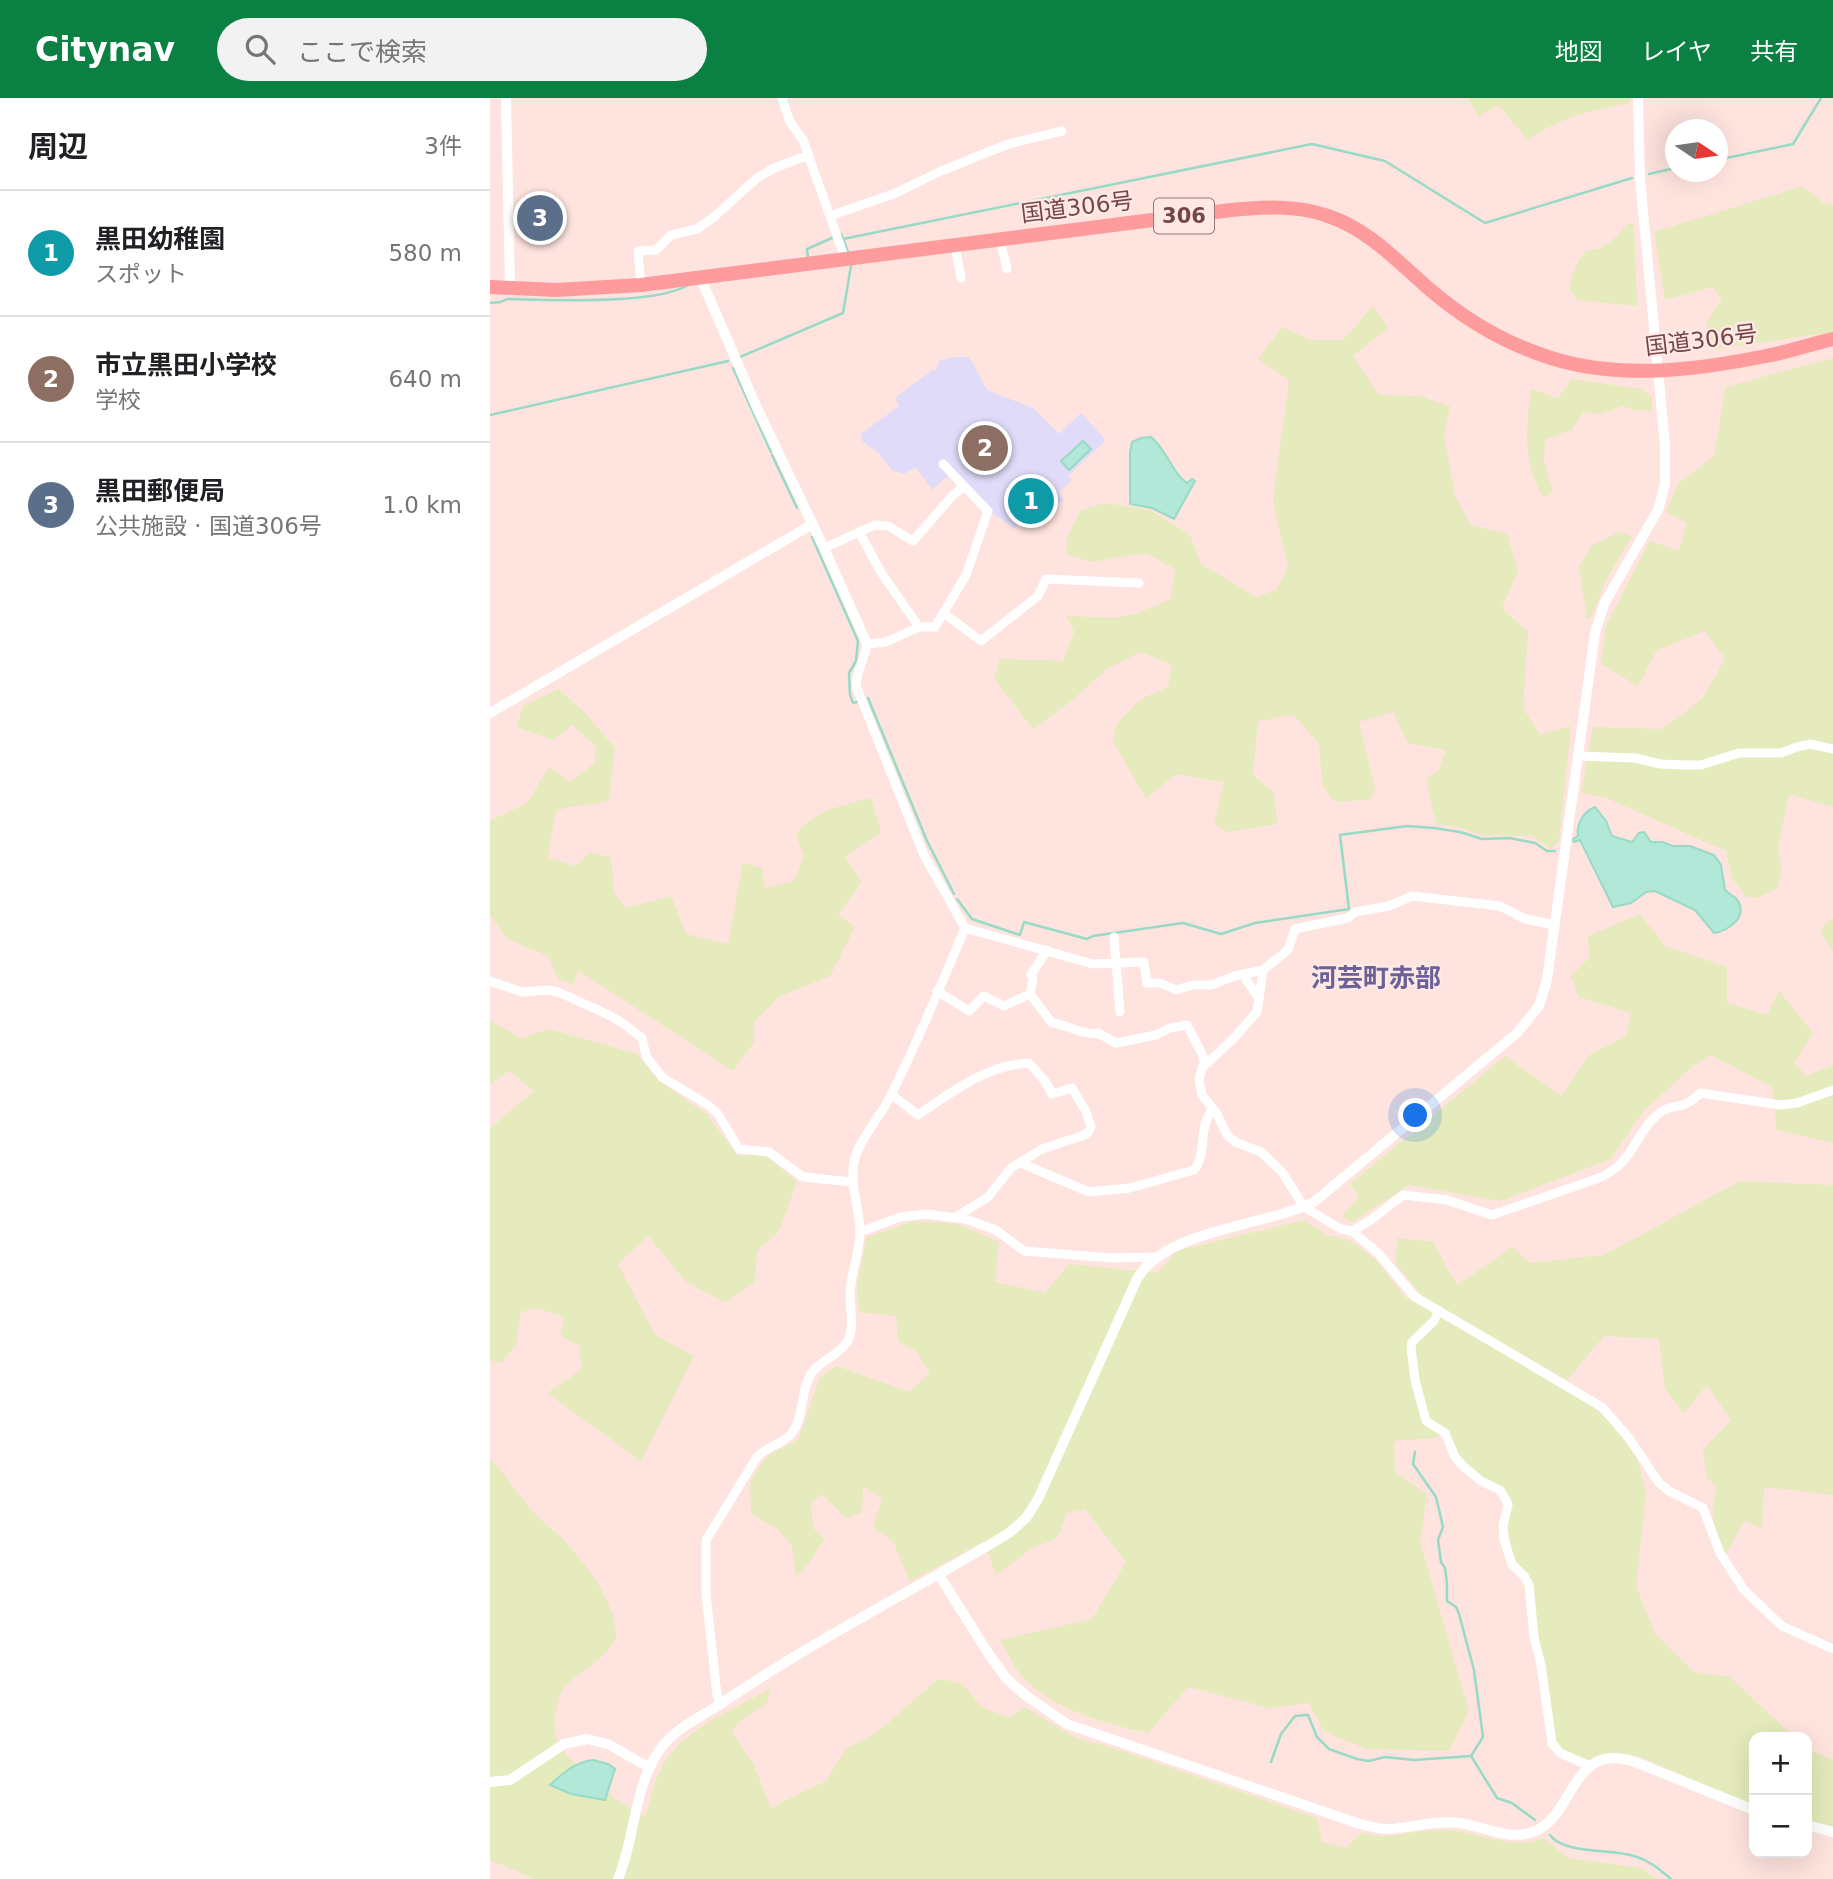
<!DOCTYPE html>
<html lang="ja">
<meta charset="utf-8">
<style>
:root{--surface:#fff;--page:#f2f2f2;--text:#202124;--muted:#757577;--line:#e0e0e0;--accent:#0b8043}
body{margin:0;font-family:"DejaVu Sans","Noto Sans JP",sans-serif;background:var(--page);color:var(--text)}
.controls{position:absolute;right:21px;bottom:21px;display:grid;overflow:hidden;border-radius:14px;box-shadow:0 7px 28px #0002}
.controls button{width:63px;height:63px;display:grid;place-items:center;padding:0;border:0;border-bottom:2px solid var(--line);background:var(--surface);color:var(--text);font:35px sans-serif}
.compass{position:absolute;left:1175px;top:21px;width:63px;height:63px;border-radius:50%;background:var(--surface);box-shadow:0 7px 28px #0002;rotate:103deg}
.you{position:absolute;left:926px;top:1018px;width:24px;height:24px;margin:-18px;border:5px solid #fff;border-radius:50%;background:#1a73e8;box-shadow:0 0 0 10px #1a73e833}
.badge{display:grid;place-items:center;width:46px;height:46px;border-radius:50%;background:var(--accent);color:#fff;font-size:23px;font-weight:700}
.pin{position:absolute;translate:-50% -50%;border:4px solid #fff;box-shadow:0 2px 7px #0006}
.list{margin:0;padding:0;list-style:none}
h2{display:flex;justify-content:space-between;align-items:center;height:91px;margin:0;padding:0 28px;font-size:30px}
h2 small{font-size:23px;font-weight:400;color:var(--muted)}
.list li{display:grid;grid-template-columns:46px 1fr auto;gap:21px;align-items:center;box-sizing:border-box;height:126px;padding:0 28px;border-top:2px solid var(--line)}
.list b{display:block;font-size:26px;white-space:nowrap}
.list p{margin:0;font-size:23px;white-space:nowrap;color:var(--muted)}
.list em{font-size:23px;font-style:normal;color:var(--muted)}
.icon{flex:none;width:38px;height:38px;fill:none;stroke:currentColor;stroke-width:2;stroke-linecap:round;stroke-linejoin:round}
.map{position:relative;flex:none;width:1343px;height:1781px;overflow:hidden}
header{display:flex;align-items:center;gap:42px;box-sizing:border-box;height:98px;padding:0 35px;background:var(--accent);color:#fff}
header strong{font-size:33px}
nav{display:flex;gap:38px;margin-inline-start:auto;font-size:24px}
.search{width:490px;height:63px;background:var(--page);display:flex;align-items:center;gap:18px;box-sizing:border-box;padding:0 24px;border-radius:38px;color:var(--muted);font-size:26px}
main{display:flex}
aside{flex:1;background:var(--surface)}
.map>svg:first-child{display:block}
.education{fill:#e0dbf9}
.green{fill:#e5ebbc}
.water{fill:#b2e8d7;stroke:#97dac6;stroke-width:2}
.lines{fill:none;stroke-linecap:round;stroke-linejoin:round}
.stream{stroke:#97dac6;stroke-width:2.5}
.minor{stroke:#fff;stroke-width:9}
.tertiary{stroke:#fff;stroke-width:10}
.trunk{stroke:#fe9b9c;stroke-width:14}
.labels{text-anchor:middle;dominant-baseline:central;stroke-width:5;stroke-linejoin:round;paint-order:stroke}
.shield{fill:#ffe9e5;stroke:#9e7678;stroke-width:2}
.shield-label{font-size:21px;font-weight:bold;fill:#754549}
.street-label{font-size:23px;fill:#754549;stroke:#ffe9e5}
.quarter-label{font-size:26px;font-weight:bold;fill:#6c6099;stroke:#ffe9e5}
</style>
<header>
<strong>Citynav</strong>
<div class="search"><svg class="icon" aria-label="search" viewBox="0 0 24 24"><circle cx="10" cy="10" r="6"/><path d="M15 15l6 6"/></svg>ここで検索</div>
<nav><a>地図</a><a>レイヤ</a><a>共有</a></nav>
</header>
<main>
<aside>
<h2>周辺<small>3件</small></h2>
<ul class="list">
<li><span class="badge" style="background:#0f9aa8">1</span><div><b>黒田幼稚園</b><p>スポット</p></div><em>580 m</em></li>
<li><span class="badge" style="background:#8d6e63">2</span><div><b>市立黒田小学校</b><p>学校</p></div><em>640 m</em></li>
<li><span class="badge" style="background:#5c6f8a">3</span><div><b>黒田郵便局</b><p>公共施設 · 国道306号</p></div><em>1.0 km</em></li>
</ul>
</aside>
<div class="map">
<svg width="1343" height="1781" viewBox="0 0 1343 1781">
<rect width="100%" height="100%" fill="#fee3de"/>
<!-- education -->
<path class="education" d="M466 259H479L497 292 543 310 569 336 591 315 616 342 578 378 582 382 568 395 574 402 524 430 502 415 455 363 450 367 458 378 442 392 426 369 414 376 402 372 390 356 372 343 371 336 409 308 405 300 444 271 446 273 450 261 453 262Z"/>
<!-- green -->
<g class="green">
<path d="M978 0H1140V5C1103 11 1069 20 1038 42L1008 7 989 19Z"/>
<path d="M1313 88 1334 105 1343 107V234L1221 252 1217 224 1232 201 1223 189 1175 202 1164 134Z"/>
<path d="M1137 126H1144L1147 208 1088 202 1079 192C1083 176 1089 147 1109 151L1124 141Z"/>
<path d="M883 208 898 230 863 258 889 297 929 298 960 308 954 337 965 398 981 427 1017 436 1028 473 1012 510 1038 534 1033 610 1050 637 1081 628 1069 743 1060 751 1042 738 992 737 963 728 947 726 942 711 937 681 948 673 956 652 918 645 903 614 869 624 885 691 881 701 851 704 841 701 832 685 829 646 804 617 768 623 763 677 784 695 787 726 736 734 724 725 734 684 686 676 656 701 623 643 627 625 653 600 678 589 682 566 650 554 617 571 580 604 543 631 504 580 510 561 573 563 584 534 577 518 625 520 645 516 681 501 685 471 655 455 601 464 576 456 578 437 591 412 615 405 660 412 700 437 711 466 766 499 786 492 798 469 783 402 799 282 768 261 792 229 820 242H853Z"/>
<path d="M1343 260V709L1299 696 1288 749 1291 774 1288 790 1268 800 1257 799 1242 780 1236 753 1114 699 1091 695 1103 629 1172 631 1212 601 1235 561 1215 533 1167 552 1148 588 1111 566 1116 527 1160 443 1189 453 1197 425 1176 414 1188 386 1224 358 1236 289Z"/>
<path d="M1082 281 1150 291 1162 299V313H1147L1133 308 1110 316 1093 314 1082 332 1055 341 1054 364 1063 394 1054 400C1032 366 1036 329 1041 291L1068 300Z"/>
<path d="M1130 434 1142 438 1116 482 1101 520 1097 521 1089 469 1102 447Z"/>
<path d="M69 591 97 617 125 650 119 702C102 709 78 705 65 715L58 760 85 768 100 755 121 759 124 795 136 810 181 798 196 836 238 846 253 765 272 770 275 790 304 783 314 758 306 737C321 713 356 706 381 700L391 734 355 758 371 784 348 817 365 829 340 878 290 898 264 924V944L243 973 89 873 83 887 68 881 58 858 17 841 0 817V723L37 705 59 669 80 684 104 665 107 649 82 627 64 642 26 629 34 607Z"/>
<path d="M1150 816 1175 848 1237 869V905L1277 917 1289 893 1323 935 1304 965 1317 978 1343 967V1045L1287 1032 1282 989 1221 957 1204 967 1153 1014 1121 1061 1010 1103 919 1087 862 1124 852 1118 869 1099 860 1086 1015 958 1071 998 1098 958 1136 938 1141 915 1089 899 1081 878 1099 860 1098 838Z"/>
<path d="M1343 821V853L1331 837 1335 826Z"/>
<path d="M0 923 31 940 59 931 147 956 170 984 217 1016 247 1057H276L307 1084 289 1133 267 1153 265 1184 235 1204 196 1184 158 1138 128 1166 165 1237 204 1258 151 1363 57 1295 91 1272 90 1248 71 1238 74 1218 46 1210 31 1214 26 1247 11 1265 0 1262V1030L44 993 19 973 0 986Z"/>
<path d="M1250 1083 1343 1087V1397L1274 1389 1272 1430 1254 1423 1235 1458C1224 1432 1218 1417 1227 1389L1217 1380 1213 1352 1241 1322 1217 1287 1194 1315 1175 1291 1169 1241 1114 1238 1077 1282 932 1198 906 1166 907 1140 943 1144 967 1187 1023 1149 1040 1165 1114 1157Z"/>
<path d="M814 1122 837 1137 859 1142 887 1163 915 1199 1100 1306 1120 1324 1147 1359 1156 1395 1146 1488 1165 1536 1204 1574 1240 1579 1304 1639H1264V1708L1148 1658C1127 1654 1115 1655 1096 1663L1073 1654 1065 1645 1041 1488 1024 1464 1017 1426 1021 1407 967 1358 959 1335 943 1340 904 1343 905 1374 937 1396 930 1444 979 1613 959 1653 877 1651 834 1634 819 1605 780 1610 698 1589 658 1635C614 1625 571 1614 537 1584 526 1574 518 1555 510 1542L602 1521 636 1464 595 1411 577 1415 567 1440 541 1451 506 1477 494 1443 420 1484 403 1443 383 1430 392 1400 373 1388 372 1414 356 1420 331 1396 321 1406 323 1430 334 1441 319 1465 306 1479 302 1448 288 1431 261 1416 260 1384 277 1358 309 1341 330 1279 347 1268 419 1294 440 1275 427 1254 408 1243 406 1218 369 1214 367 1187 377 1139 423 1123 468 1126 509 1144 505 1184 555 1195 579 1166 668 1175 686 1153Z"/>
<path d="M0 1360C15 1376 26 1394 40 1410 51 1424 67 1434 78 1447 99 1470 123 1502 126 1534 128 1556 83 1575 73 1591 66 1603 63 1625 66 1638 70 1661 134 1709 155 1719 162 1701 164 1679 176 1662 199 1629 246 1609 281 1591L277 1605 252 1622 241 1633 263 1665 281 1710 336 1683 356 1651 390 1632 448 1581 472 1585 492 1610 519 1619 535 1609 586 1640 623 1650 827 1720 832 1744 855 1750 872 1734C897 1743 921 1733 947 1732 988 1730 1013 1754 1054 1740L1078 1760 1151 1770 1168 1781H45L0 1762Z"/>
<path d="M1317 1651 1343 1662V1729L1317 1722Z"/>
</g>
<!-- water -->
<g class="water">
<path d="M661 339C678 353 681 374 697 385L702 381 705 383 684 421 662 410 640 406V354L642 344 651 340Z"/>
<path d="M593 343 601 351 579 372 571 363Z"/>
<path d="M1105 709 1116 723 1122 738 1142 744 1149 735 1154 734 1161 744H1172L1183 748H1200L1224 757 1231 767 1235 792C1239 796 1246 799 1248 803 1258 820 1237 833 1224 835L1205 812 1165 793 1156 794 1141 805 1123 809 1090 742 1084 744 1083 741 1088 738C1086 726 1094 713 1105 709Z"/>
<path d="M103 1662 118 1666 125 1671 115 1702 81 1696 60 1687C73 1675 85 1664 103 1662Z"/>
</g>
<g class="lines">
<!-- stream -->
<g class="stream">
<path d="M1227 62 1303 46 1331 0"/>
<path d="M1159 76 1185 70"/>
<path d="M358 154 353 141 822 46 895 63 995 125 1142 80"/>
<path d="M318 160 317 151 351 136 353 141"/>
<path d="M0 205 11 204 17 201C58 202 166 207 198 187"/>
<path d="M250 259 353 215 361 168"/>
<path d="M243 270 281 354"/>
<path d="M0 317 238 263"/>
<path d="M282 357 307 410"/>
<path d="M322 439 368 543 366 563 359 575 360 597 363 605 367 604"/>
<path d="M378 600 437 743 464 796"/>
<path d="M467 801 482 821 530 837 534 824 597 841 603 838 693 825 731 836 765 825 859 811 850 737 917 728 944 730 970 734 992 741 1019 740 1045 745 1057 753H1065"/>
<path d="M925 1354 923 1366 946 1399 953 1429 948 1442 951 1464 955 1470 957 1485V1503L966 1509 969 1516 984 1572 993 1639 981 1658 1007 1700 1022 1705 1045 1722"/>
<path d="M781 1664 791 1636 805 1618 818 1617 827 1639 839 1651 867 1661 879 1663 895 1659 924 1662 981 1658"/>
<path d="M1060 1737C1073 1756 1122 1751 1144 1758 1159 1762 1169 1771 1181 1781"/>
</g>
<!-- minor -->
<g class="minor">
<path d="M292 0 300 24 313 42 355 161"/>
<path d="M340 118 406 95 451 73 518 46 572 33"/>
<path d="M510 142 517 171"/>
<path d="M465 147 471 180"/>
<path d="M151 187 148 153 166 152 181 137 207 131 224 119 267 80 284 70 319 57"/>
<path d="M453 366 498 413 476 477 445 529H429L396 544 377 546C375 561 366 573 366 588L434 757 475 830 603 866 654 864 657 885H670L686 892 703 887H721L745 878 773 872 798 852 805 831 858 820 865 814 899 808 922 798 1010 808 1035 821 1065 827"/>
<path d="M369 434 392 476 429 529"/>
<path d="M334 450 385 427 398 428 423 443 463 397 474 389"/>
<path d="M455 516 491 543 548 498 556 481 649 485"/>
<path d="M1087 658 1145 660 1170 666 1196 667H1211L1249 655H1291L1307 649 1320 646 1343 651"/>
<path d="M624 839 630 914"/>
<path d="M557 852 541 877 543 880 540 896 562 925C577 926 593 938 608 935L626 945 666 937 680 930 697 927 712 956 715 967"/>
<path d="M773 872 767 914 742 942 712 970 709 982 712 997 727 1016 737 1037 745 1044 771 1054 792 1074 814 1109 851 1131 862 1133 888 1155 924 1198 1112 1309 1139 1340 1169 1385 1179 1393 1213 1410 1230 1455 1254 1492 1292 1528 1343 1551"/>
<path d="M753 877 769 901"/>
<path d="M0 883 32 894 58 892 68 894 117 916 134 926 152 940 156 958 172 979 218 1007 228 1016 249 1051 279 1054 313 1079 362 1084"/>
<path d="M447 893 479 913 494 898 514 908 540 896"/>
<path d="M402 997 428 1017C462 994 496 967 539 965L555 983 562 996 582 990 596 1014 601 1029 597 1036 552 1051 521 1070 498 1099 466 1119"/>
<path d="M531 1065 599 1094 640 1090 704 1072C718 1055 707 1030 723 1011"/>
<path d="M862 1133 881 1122 913 1097 957 1102 1002 1117 1109 1080C1145 1064 1143 1038 1167 1017 1181 1004 1193 1014 1210 995L1291 1007 1307 1005 1343 992"/>
<path d="M370 1134 410 1119 436 1116 475 1121 506 1132 534 1153 622 1160 665 1159"/>
<path d="M948 1214 944 1223 922 1244 921 1249 925 1282 935 1319 936 1323 955 1335 965 1359 973 1368 991 1383 1010 1392 1016 1402 1018 1407 1013 1428 1014 1442 1022 1466 1034 1478 1039 1487 1044 1539 1051 1567 1062 1645 1070 1655 1100 1668"/>
<path d="M232 1606 227 1597 216 1496V1442L267 1359C277 1348 292 1347 302 1335 314 1319 310 1298 319 1280 327 1262 347 1260 357 1244 365 1231 360 1212 360 1197 360 1176 370 1155 370 1134 370 1109 358 1086 365 1060 372 1037 392 1017 402 995 429 941 452 885 475 830"/>
</g>
<!-- tertiary -->
<g class="tertiary">
<path d="M16 0 20 190"/>
<path d="M211 181 267 310 334 450 377 546"/>
<path d="M0 615 321 427"/>
<path d="M449 1477 498 1555 516 1580 535 1597 577 1626 867 1725C877 1728 888 1731 899 1731 923 1730 945 1722 969 1725 992 1728 1019 1743 1043 1734 1086 1718 1080 1642 1145 1664L1264 1712"/>
<path d="M0 1684 20 1682 74 1646 97 1641 118 1646 160 1670"/>
<path d="M1317 1727 1343 1734"/>
<path d="M128 1781C146 1739 143 1688 171 1650 188 1628 213 1618 235 1603 326 1541 425 1492 519 1435L536 1420 548 1401 647 1181C676 1131 773 1129 824 1104L1027 935 1049 908 1057 882 1105 535 1114 506 1169 410 1175 385V347L1150 81 1148 0"/>
</g>
<!-- trunk -->
<path class="trunk" d="M0 189 66 192 151 187 741 112C771 109 806 107 835 117 877 130 906 162 938 190 974 221 1016 246 1061 260 1131 282 1206 272 1276 258 1299 254 1320 246 1343 241"/>
</g>
<g class="labels">
<!-- shield labels -->
<rect class="shield" x="664" y="100.5" width="60" height="35" rx="5"/>
<g class="shield-label">
<text x="694" y="118">306</text>
</g>
<!-- street labels -->
<g class="street-label">
<text transform="translate(587 109) rotate(-7)">国道306号</text>
<text transform="translate(1211 242) rotate(-7)">国道306号</text>
</g>
<!-- quarter labels -->
<g class="quarter-label">
<text x="886" y="880">河芸町赤部</text>
</g>
</g>
</svg>
<div class="controls">
<button>+</button>
<button>−</button>
</div>
<svg class="compass" viewBox="-18 -18 36 36"><path d="M0-13l5 13h-10z" fill="#e53935"/><path d="M0 13l5-13h-10z" fill="#757577"/></svg>
<div class="you"></div>
<div class="pin badge" style="left:541px;top:403px;background:#0f9aa8">1</div>
<div class="pin badge" style="left:495px;top:350px;background:#8d6e63">2</div>
<div class="pin badge" style="left:50px;top:120px;background:#5c6f8a">3</div>
</div>
</main>
